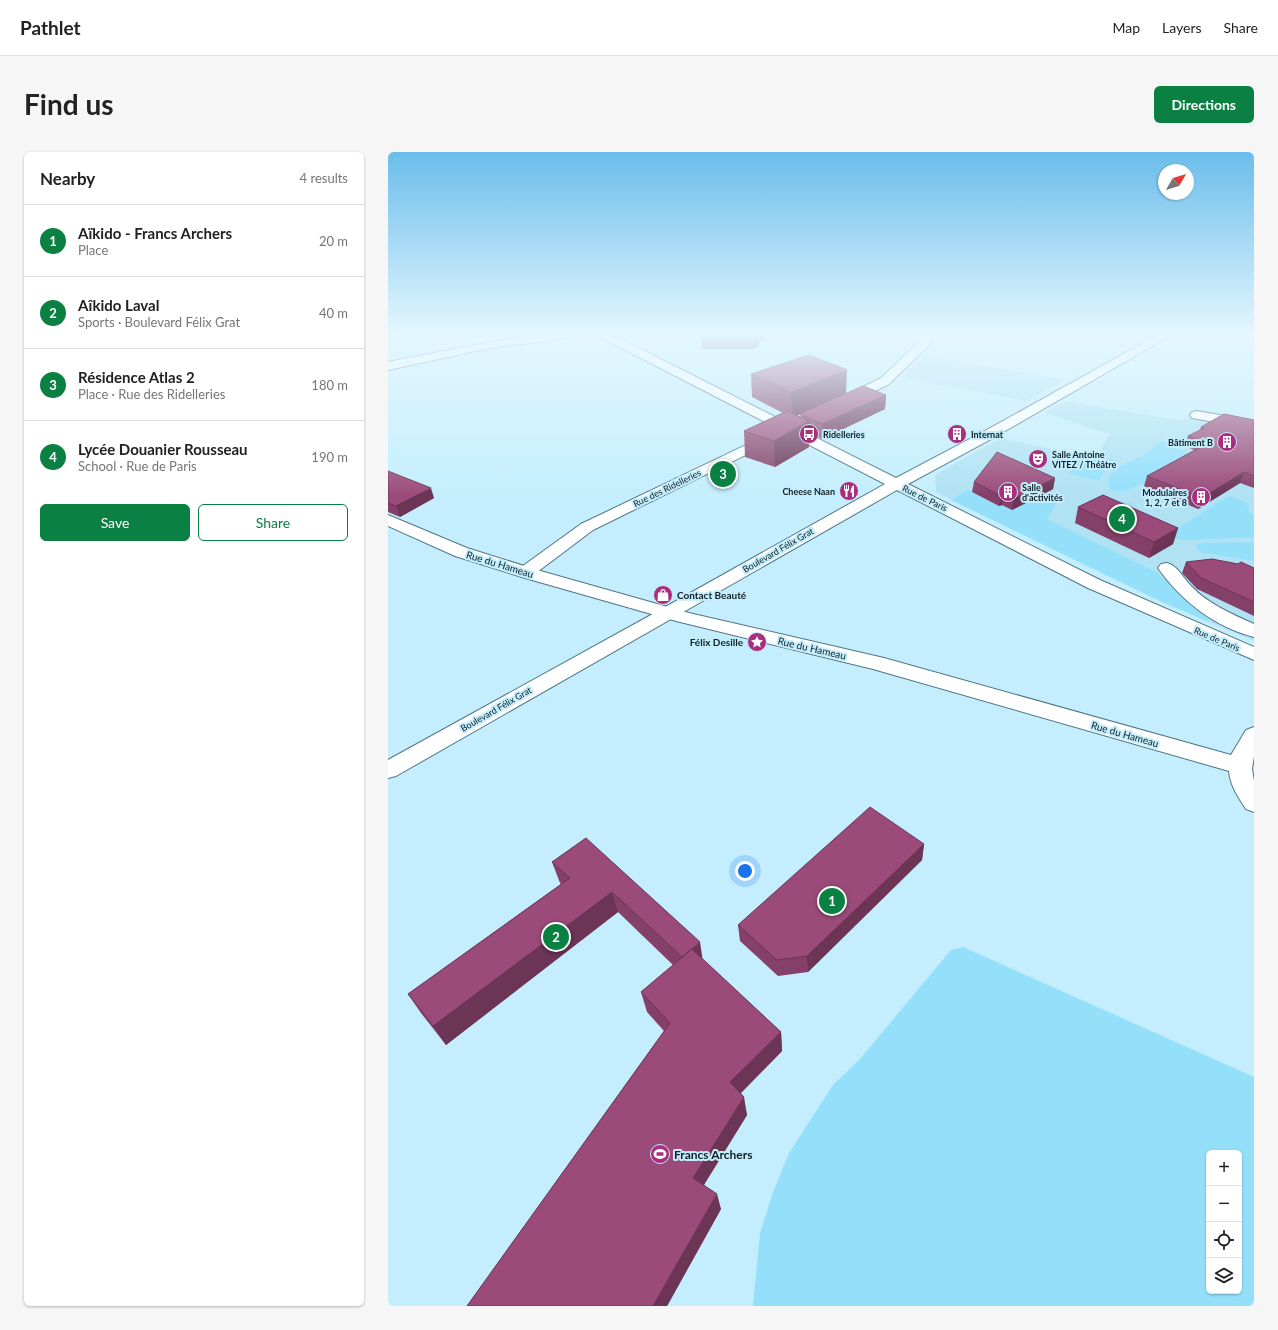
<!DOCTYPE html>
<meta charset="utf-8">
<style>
:root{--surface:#fff;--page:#f6f6f6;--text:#222;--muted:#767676;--line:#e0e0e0;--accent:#0b8043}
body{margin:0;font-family:Lato,sans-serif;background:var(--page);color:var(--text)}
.controls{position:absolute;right:12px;bottom:12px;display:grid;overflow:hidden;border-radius:6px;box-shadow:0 1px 3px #0004}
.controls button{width:36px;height:36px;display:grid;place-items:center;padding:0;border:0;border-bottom:1px solid var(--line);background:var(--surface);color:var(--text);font:20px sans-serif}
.compass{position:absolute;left:770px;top:12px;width:36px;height:36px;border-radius:50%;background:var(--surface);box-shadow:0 1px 3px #0004;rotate:52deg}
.you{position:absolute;left:357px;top:719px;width:14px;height:14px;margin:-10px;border:3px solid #fff;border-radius:50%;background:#1a73e8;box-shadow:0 0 0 6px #1a73e833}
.badge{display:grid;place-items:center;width:26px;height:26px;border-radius:50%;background:var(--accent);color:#fff;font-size:13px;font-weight:700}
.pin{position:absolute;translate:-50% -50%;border:2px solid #fff;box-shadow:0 1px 4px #0006}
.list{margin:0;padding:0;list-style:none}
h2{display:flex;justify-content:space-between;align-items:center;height:52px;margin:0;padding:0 16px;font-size:17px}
h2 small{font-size:13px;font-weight:400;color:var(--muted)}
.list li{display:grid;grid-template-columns:26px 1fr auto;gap:12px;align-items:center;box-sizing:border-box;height:72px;padding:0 16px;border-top:1px solid var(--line)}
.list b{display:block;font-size:15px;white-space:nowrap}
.list p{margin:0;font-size:13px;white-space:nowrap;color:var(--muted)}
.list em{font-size:13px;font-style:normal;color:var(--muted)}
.actions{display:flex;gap:8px;padding:12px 16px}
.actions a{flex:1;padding:9px 0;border:1px solid var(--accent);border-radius:6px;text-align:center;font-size:14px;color:var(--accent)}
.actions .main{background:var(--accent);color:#fff}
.icon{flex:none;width:22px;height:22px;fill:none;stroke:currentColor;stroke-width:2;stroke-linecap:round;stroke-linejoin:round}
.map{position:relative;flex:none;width:866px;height:1154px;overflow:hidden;border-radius:6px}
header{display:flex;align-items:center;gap:24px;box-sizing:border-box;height:56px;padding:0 20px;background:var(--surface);border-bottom:1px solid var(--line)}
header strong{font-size:19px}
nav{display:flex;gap:22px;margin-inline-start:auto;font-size:14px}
.intro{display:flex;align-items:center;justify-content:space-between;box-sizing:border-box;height:96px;padding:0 24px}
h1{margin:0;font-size:28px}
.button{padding:10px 18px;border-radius:6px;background:var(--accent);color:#fff;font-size:14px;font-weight:700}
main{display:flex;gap:24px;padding:0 24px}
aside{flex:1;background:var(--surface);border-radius:6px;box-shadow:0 1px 3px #0004}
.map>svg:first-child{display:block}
.built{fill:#b0e2f4}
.green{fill:#94e0fa;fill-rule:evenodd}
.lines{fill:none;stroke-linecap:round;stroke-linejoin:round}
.pedestrian-casing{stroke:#4f7583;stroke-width:2}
.minor-casing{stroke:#4f7583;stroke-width:2}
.secondary-casing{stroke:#4f7583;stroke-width:2}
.pedestrian{fill:#fff;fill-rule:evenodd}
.minor{fill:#fff;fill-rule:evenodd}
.secondary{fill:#fff;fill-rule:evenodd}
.wall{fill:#854069;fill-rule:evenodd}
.shaded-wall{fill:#6c3455}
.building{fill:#9b4b7a;stroke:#6c3455}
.labels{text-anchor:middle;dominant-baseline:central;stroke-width:4;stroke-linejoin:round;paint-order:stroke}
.far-poi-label{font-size:9px;font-weight:bold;fill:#102025;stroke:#c4eefd;text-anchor:start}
.far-street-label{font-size:9px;fill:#102025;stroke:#c4eefd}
.street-label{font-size:10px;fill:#102025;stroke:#c4eefd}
.poi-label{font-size:10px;font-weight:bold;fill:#102025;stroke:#c4eefd;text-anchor:start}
.near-poi-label{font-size:12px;font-weight:bold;fill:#102025;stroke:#c4eefd;text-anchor:start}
</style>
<header>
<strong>Pathlet</strong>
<nav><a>Map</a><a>Layers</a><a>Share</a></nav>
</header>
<div class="intro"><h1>Find us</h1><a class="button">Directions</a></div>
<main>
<aside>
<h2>Nearby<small>4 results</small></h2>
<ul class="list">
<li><span class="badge">1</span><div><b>Aïkido - Francs Archers</b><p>Place</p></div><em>20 m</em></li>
<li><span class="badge">2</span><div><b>Aîkido Laval</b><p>Sports · Boulevard Félix Grat</p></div><em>40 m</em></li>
<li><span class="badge">3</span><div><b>Résidence Atlas 2</b><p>Place · Rue des Ridelleries</p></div><em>180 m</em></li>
<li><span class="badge">4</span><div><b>Lycée Douanier Rousseau</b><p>School · Rue de Paris</p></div><em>190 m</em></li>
</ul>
<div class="actions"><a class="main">Save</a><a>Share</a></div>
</aside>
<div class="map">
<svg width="866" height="1154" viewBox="0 0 866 1154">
<rect width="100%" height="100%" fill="#c4eefd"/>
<!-- built -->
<g class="built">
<path d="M536 204 622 218 677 228 639 249 516 226 519 223 517 222Z"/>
<path d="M677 249 794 269 798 265 866 278V489L774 450 548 340 547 323 612 286 708 307 721 282 656 261Z"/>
</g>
<!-- green -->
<g class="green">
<path d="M0 181H63L30 191C19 185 10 193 0 187Z"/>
<path d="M772 289 806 303C791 312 739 344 724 339 709 317 745 310 758 302 763 298 767 293 772 289Z"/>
<path d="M692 303 708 307 709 304 731 309C721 314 714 318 712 329L681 322Z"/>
<path d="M663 337 668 352 659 367 768 420 819 462 821 470 774 450 563 348 580 338 611 354Z"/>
<path d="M841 344 859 351 857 352 861 354 860 358 866 364V385L792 388 780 382Z"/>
<path d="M866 390V409L815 401 809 397 808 394 810 392 816 391Z"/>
<path d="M575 795 866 925V1154H365L372 1081 385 1040 401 1001 445 933 472 907 563 798ZM821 1001H851V1139H821Z"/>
</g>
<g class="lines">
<defs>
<path id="pedestrian" d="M199 370 205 372 207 375 205 378 144 424 138 425 132 424 129 420 132 416 193 372Z"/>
<g id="minor">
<path d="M168 181H201L196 184 102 196 0 218V210L102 190Z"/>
<path d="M532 181H544L543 191 501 232 460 253H450L448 250 450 247 493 226 531 190Z"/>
<path d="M809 259 866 269V277L804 266 802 263 804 260Z"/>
<path d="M383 281 388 282 390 285 388 288 205 378 199 380 193 378 191 375 193 372Z"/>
<path d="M0 363 79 396 149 418 301 461 496 506 843 603 858 578 866 575V604L864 617 866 629V660L858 657C850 645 842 633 841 619L485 517 288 469 137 426 67 404 0 374Z"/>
<path d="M779 411C789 413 795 426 803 434 820 452 844 462 866 472V485C827 475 793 449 770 416L773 412Z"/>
</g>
<path id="secondary" d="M207 181H221L508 326 595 280 773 181H787L605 286 520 332 712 428 866 495V508L700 436 509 338 8 624 0 626V608L263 463 497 332 208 183Z"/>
</defs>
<!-- pedestrian casing -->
<use href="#pedestrian" class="pedestrian-casing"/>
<!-- minor casing -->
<use href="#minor" class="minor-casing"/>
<!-- secondary casing -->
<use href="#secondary" class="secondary-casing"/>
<!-- pedestrian -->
<use href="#pedestrian" class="pedestrian"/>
<!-- minor -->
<use href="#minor" class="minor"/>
<!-- secondary -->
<use href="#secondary" class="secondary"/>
</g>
<!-- wall -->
<g class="wall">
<path d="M315 181H381L366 197H314L313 184Z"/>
<path d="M363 222 458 241 498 243 497 257 434 287 421 280V295L387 315 357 305 356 279 395 261 364 245ZM414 261 412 262 413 265 409 264Z"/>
<path d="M866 268V336L852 331 810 357 756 334 759 324 806 298 797 294 800 284 812 278 813 275Z"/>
<path d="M0 319 46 346 12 365 0 360Z"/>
<path d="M667 326 665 337 624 358 614 353 611 354 584 340 586 330Z"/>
<path d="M690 355 790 376 785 392 761 406 687 371Z"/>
<path d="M798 410 866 416V464L809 437 794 421Z"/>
<path d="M198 686 315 808 393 880 394 899 353 941 359 963 316 1033 333 1057 279 1154H79L276 879 259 860 253 840 285 813 230 760 58 893 33 861 20 842 173 732 172 731 164 710Z"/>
<path d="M536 692 534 708 420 820 390 824 352 789 350 773Z"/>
</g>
<!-- shaded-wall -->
<g class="shaded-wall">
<path d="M368 181H381L366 197 365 184Z"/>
<path d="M459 218 458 241 404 266 403 241Z"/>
<path d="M498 243 497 257 434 287V272Z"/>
<path d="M421 269V295L387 315 386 289Z"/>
<path d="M856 320 852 331 810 357 814 346Z"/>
<path d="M667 326 665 337 624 358 626 347Z"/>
<path d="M43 336 46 346 12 365 8 354Z"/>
<path d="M616 343 614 353 611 354 613 344Z"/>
<path d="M790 376 785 392 761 406 766 390Z"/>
<path d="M536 692 534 708 420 820 419 804Z"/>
<path d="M224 740 230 760 58 893 45 874Z"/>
<path d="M312 790 315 810 294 806Z"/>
<path d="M393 880 394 899 345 949 342 930Z"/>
<path d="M356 945 359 963 310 1042 305 1026Z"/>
<path d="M329 1042 333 1057 279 1154H265Z"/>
</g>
<!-- building -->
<g class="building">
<path d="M315 181H368L365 184H313Z"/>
<path d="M421 203 459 218 403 241 363 222Z"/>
<path d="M475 234 498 243 434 272 412 262 418 259Z"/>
<path d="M399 259 421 269 386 289 356 279Z"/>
<path d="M836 262 866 268V324L856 320 814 346 759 324 819 292 800 284 816 276 813 275Z"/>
<path d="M609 300 667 326 626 347 616 343 613 344 586 330Z"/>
<path d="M0 319 43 336 8 354 0 351Z"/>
<path d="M715 343 790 376 766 390 690 355Z"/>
<path d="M824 407 850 412 853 410 866 416V450L813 426 798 410Z"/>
<path d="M482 655 536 692 419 804 389 808 350 773Z"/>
<path d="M198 686 312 790 294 805 224 740 45 874 20 842 182 726 164 710Z"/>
<path d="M304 797 393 880 342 930 356 945 305 1026 329 1042 265 1154H79L282 871 253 840Z"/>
</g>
<!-- sky -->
<linearGradient id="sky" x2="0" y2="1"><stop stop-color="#6bbdeb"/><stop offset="0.53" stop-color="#e4f7fe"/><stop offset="1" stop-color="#e4f7fe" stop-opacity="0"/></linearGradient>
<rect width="866" height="343" fill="url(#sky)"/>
<!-- icons -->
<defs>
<symbol id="bus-disc" viewBox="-11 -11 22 22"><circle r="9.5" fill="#ab2d7e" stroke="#c4eefd"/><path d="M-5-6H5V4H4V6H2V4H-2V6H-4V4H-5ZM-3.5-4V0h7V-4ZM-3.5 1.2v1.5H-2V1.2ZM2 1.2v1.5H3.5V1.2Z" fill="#fff"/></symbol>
<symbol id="building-disc" viewBox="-11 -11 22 22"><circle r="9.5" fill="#ab2d7e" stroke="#c4eefd"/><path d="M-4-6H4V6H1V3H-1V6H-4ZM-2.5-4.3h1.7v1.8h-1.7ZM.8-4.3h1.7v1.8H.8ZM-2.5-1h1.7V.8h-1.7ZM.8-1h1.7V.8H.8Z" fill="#fff"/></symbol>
<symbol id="theatre-disc" viewBox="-11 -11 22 22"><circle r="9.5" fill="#ab2d7e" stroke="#c4eefd"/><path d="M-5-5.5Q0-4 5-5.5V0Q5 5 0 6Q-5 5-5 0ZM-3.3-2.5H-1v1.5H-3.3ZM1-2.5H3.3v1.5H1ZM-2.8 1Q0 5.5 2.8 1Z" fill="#fff"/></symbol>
<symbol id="restaurant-disc" viewBox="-11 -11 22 22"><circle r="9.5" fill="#ab2d7e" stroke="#c4eefd"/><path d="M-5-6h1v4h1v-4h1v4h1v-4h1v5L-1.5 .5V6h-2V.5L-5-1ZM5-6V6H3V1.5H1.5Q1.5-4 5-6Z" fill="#fff"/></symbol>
<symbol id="shop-disc" viewBox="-11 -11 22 22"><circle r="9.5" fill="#ab2d7e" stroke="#c4eefd"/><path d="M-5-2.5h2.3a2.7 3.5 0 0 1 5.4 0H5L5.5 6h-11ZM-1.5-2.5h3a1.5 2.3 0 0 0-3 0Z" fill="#fff"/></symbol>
<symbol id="sight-disc" viewBox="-11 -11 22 22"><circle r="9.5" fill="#ab2d7e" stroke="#c4eefd"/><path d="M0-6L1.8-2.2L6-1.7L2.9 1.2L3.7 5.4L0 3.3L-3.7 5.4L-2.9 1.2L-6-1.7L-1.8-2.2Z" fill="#fff"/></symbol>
<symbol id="stadium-disc" viewBox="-11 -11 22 22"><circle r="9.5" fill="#ab2d7e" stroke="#c4eefd"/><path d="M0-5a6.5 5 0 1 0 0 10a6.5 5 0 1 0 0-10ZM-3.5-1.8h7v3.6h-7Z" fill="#fff"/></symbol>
</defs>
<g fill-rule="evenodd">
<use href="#bus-disc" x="410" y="271" width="22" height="22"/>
<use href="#building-disc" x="558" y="271" width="22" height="22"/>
<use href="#building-disc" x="828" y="279" width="22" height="22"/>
<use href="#theatre-disc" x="639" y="296" width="22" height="22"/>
<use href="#restaurant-disc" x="450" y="328" width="22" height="22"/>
<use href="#building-disc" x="609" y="329" width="22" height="22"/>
<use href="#building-disc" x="802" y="334" width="22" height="22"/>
<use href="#shop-disc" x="264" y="432" width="22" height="22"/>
<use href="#sight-disc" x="358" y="479" width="22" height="22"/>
<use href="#stadium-disc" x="261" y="991" width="22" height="22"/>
</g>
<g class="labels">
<!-- far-poi labels -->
<g class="far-poi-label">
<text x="435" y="282">Ridelleries</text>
<text x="583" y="282">Internat</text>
<text x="825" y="290" text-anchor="end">Bâtiment B</text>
<text x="664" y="302">Salle Antoine<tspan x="664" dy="10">VITEZ / Théâtre</tspan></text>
<text x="634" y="335">Salle<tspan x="634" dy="10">d'activités</tspan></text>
<text x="447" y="339" text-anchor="end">Cheese Naan</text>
<text x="799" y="340" text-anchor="end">Modulaires<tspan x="799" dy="10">1, 2, 7 et 8</tspan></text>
</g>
<!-- far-street labels -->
<g class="far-street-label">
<text transform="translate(279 336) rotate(-26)">Rue des Ridelleries</text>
<text transform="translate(537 346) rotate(26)">Rue de Paris</text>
<text transform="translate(390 398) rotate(-30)">Boulevard Félix Grat</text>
<text transform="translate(829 487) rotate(23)">Rue de Paris</text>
<text transform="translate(108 557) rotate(-30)">Boulevard Félix Grat</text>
</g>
<!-- street labels -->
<g class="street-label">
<text transform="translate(112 412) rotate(17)">Rue du Hameau</text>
<text transform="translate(424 496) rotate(13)">Rue du Hameau</text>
<text transform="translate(737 582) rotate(16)">Rue du Hameau</text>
</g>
<!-- poi labels -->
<g class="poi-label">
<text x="289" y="443">Contact Beauté</text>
<text x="355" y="490" text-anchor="end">Félix Desille</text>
</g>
<!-- near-poi labels -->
<g class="near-poi-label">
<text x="286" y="1002">Francs Archers</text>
</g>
</g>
</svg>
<div class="controls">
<button>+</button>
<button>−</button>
<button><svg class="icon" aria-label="locate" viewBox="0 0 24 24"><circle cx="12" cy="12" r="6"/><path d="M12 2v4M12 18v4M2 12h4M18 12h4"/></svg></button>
<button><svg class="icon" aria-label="layers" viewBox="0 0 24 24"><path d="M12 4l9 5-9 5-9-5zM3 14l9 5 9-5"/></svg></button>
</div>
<svg class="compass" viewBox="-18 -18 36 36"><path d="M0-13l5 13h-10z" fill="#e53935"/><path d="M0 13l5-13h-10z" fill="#767676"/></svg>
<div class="you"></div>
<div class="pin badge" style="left:444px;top:749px">1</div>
<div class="pin badge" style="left:168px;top:785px">2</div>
<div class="pin badge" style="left:335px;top:322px">3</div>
<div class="pin badge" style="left:734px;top:367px">4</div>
</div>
</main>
